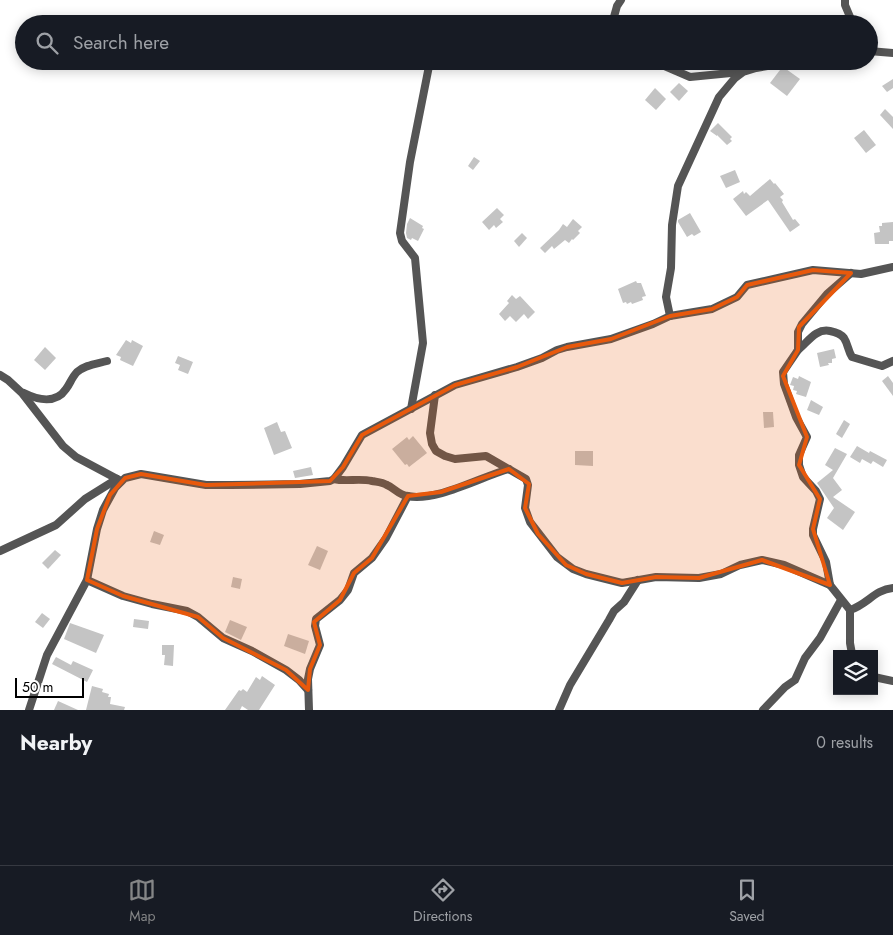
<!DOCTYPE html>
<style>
:root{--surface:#171b24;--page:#20242c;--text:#f1f3f6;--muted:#9ea1a6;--line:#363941;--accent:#858687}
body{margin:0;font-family:Jost,sans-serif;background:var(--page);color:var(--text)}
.controls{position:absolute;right:15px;bottom:15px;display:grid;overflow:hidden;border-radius:0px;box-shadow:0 2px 12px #0003}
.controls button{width:45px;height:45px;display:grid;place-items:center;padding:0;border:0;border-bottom:1px solid var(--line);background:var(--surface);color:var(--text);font:25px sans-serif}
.scale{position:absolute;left:15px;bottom:12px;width:69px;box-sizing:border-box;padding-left:5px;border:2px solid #000;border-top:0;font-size:14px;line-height:18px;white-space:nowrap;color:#000;-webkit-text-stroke:4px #fff;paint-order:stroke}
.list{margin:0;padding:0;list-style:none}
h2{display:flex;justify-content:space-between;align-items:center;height:65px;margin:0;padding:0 20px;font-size:21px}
h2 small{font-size:16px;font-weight:400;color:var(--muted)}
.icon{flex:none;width:28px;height:28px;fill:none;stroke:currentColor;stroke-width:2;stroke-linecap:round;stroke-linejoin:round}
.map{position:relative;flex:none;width:893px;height:710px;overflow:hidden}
.search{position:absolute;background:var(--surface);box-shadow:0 2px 12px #0003;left:15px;right:15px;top:15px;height:55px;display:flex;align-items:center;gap:12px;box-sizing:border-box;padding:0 18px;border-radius:28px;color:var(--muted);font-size:19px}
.sheet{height:155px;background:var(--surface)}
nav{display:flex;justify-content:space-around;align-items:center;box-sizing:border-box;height:70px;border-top:1px solid var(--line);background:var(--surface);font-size:14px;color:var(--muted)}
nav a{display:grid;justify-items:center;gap:2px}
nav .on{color:var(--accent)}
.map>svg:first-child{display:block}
.building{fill:#c4c4c4}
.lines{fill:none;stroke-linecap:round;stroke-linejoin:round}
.minor{stroke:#555;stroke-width:8}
.marked{fill:#e8590c;fill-opacity:0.2;stroke:#e8590c;stroke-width:4;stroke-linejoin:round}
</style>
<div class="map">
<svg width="893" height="710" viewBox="0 0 893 710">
<rect width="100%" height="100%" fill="#fff"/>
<!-- building -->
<g class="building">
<path d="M786 69 800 79 787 96 770 83 780 70Z"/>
<path d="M893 79V88L887 92 882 86Z"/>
<path d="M679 83 688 91 679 101 670 92Z"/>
<path d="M655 88 666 99 656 110 645 100Z"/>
<path d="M885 109 893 117V129L880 115Z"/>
<path d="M718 123 732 137 730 139 732 141 727 145 717 135V136L710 131Z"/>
<path d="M864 130 876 145 866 153 854 138Z"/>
<path d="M474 157 480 161 473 170 468 166Z"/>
<path d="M735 170 740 182 726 188 720 176Z"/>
<path d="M770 179 774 184 775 183 784 194 780 197 783 200 782 202 793 220 795 219 800 225 790 232 768 200 746 216 733 199 743 191 744 194 746 192 750 196Z"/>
<path d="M497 208 504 215 500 219 503 222 496 228 494 225 489 230 482 222Z"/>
<path d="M690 213 701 232 694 236 692 234 687 237 678 222V220Z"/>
<path d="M410 218 423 226 422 228 424 229 418 241 412 238 411 240 407 238 406 233 407 224Z"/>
<path d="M573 219 582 227 578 231 580 233 573 240 572 239 569 243 565 240 554 249 552 246 545 253 540 248 559 230 563 224 567 227Z"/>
<path d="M893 222V241H889V244H875L874 233 880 232 879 226H882V223Z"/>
<path d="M522 233 527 238 519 247 514 241Z"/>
<path d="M636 281 637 283H641L646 296 642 297 643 300 632 304 631 302 627 304 626 302 623 303 618 289Z"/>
<path d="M512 295 516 299 520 296 535 312 528 319 524 314 516 322 510 316 505 321 499 314 509 303 507 301Z"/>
<path d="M126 340 131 343 132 340 143 346 133 366 120 360 121 357 116 355Z"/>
<path d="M45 347 56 358 45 370 34 360Z"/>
<path d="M834 349 836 358 832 359V363H828L829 365 820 367 817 353Z"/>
<path d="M178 356 193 362 188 374 178 370 180 365 175 363Z"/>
<path d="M799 376 811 382 806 397 796 394 797 391 793 390 794 386 790 385 793 377 798 379Z"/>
<path d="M888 376 893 383V396L882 381Z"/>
<path d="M811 400 823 407 819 415 807 410Z"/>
<path d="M763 412H773L774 427 764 428Z"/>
<path d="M844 420 850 424 842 438 836 434Z"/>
<path d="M277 422 281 432 285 431 292 448 274 455 264 428Z"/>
<path d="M413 436 427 453 409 467 407 464 405 465 392 449 407 437 409 440Z"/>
<path d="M857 446 869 453 870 451 887 460 883 467 873 461 871 464 862 459 860 463 850 457Z"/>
<path d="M835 448 847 454 833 478 842 490 833 497 855 512 843 530 827 518 834 508 817 483 833 470 825 465Z"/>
<path d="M575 451H593V466L575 465Z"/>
<path d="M311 467 313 475 295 478 293 471Z"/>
<path d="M154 531 164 535 160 545 150 542Z"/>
<path d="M317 546 328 551 320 570 308 565Z"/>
<path d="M55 550 61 555 48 569 42 563Z"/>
<path d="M233 577 242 579 240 589 231 587Z"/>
<path d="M42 613 50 619 43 628 35 622Z"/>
<path d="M134 619 149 621 148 629 133 627Z"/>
<path d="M230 620 247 627 241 640 225 632Z"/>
<path d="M70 623 104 635 96 653 64 639Z"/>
<path d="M288 634 309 641 305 654 284 646Z"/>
<path d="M162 645H174L173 666 164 665 165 655H162Z"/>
<path d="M56 657 71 665 73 661 93 670 87 682 52 664Z"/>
<path d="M262 676 275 685 259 710H248L242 706 240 710H225L239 690 241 691 243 689 247 692 256 677 260 680Z"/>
<path d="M92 686 103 689 102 692 109 694 108 697H111L110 704 125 707 124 710H86Z"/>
<path d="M58 701 78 710H54Z"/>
</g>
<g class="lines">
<!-- minor -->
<g class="minor">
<path d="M845 0V5L853 24"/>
<path d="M612 24 617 6 621 0"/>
<path d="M869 51 893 53"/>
<path d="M653 61 690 77 741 72"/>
<path d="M851 273 827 294 802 324 798 332V350L783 372 784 384 796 417 807 437 799 455V465L803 477 816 491 820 499 813 529V535L826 562 830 585 850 610V643L852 654"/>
<path d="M670 316 666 297 671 268 672 225 678 186 719 97 735 78 743 72 756 68 797 61"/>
<path d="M798 350C808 342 816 328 830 331 835 332 841 334 844 338 848 344 848 351 852 357L882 366 893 361"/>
<path d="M0 375 8 380 22 393 63 446 76 457 121 481"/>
<path d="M24 393C38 400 56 404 66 389 70 384 72 377 77 372 85 365 96 364 107 361"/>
<path d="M435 395 430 433 432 444 436 451 445 456 455 459 486 456 526 479 528 485 525 508 530 522 557 557 573 569 586 574 622 583 656 577 699 578 721 574 740 565 762 560 784 565 830 585"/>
<path d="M411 409 423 343 415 258 402 241 400 233 410 162 430 61"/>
<path d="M334 479C346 482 359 478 372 481 377 482 382 482 387 485 394 488 399 495 407 496 437 502 480 477 509 469"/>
<path d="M0 551 56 525 85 499 117 479"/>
<path d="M87 580 123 596 152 604 187 611 198 617 223 638 252 651 286 670 299 680 308 690"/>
<path d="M850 610C868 604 874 590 893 588"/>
<path d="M874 677 893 681"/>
<path d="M29 710 47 655 87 580 97 529 103 510 115 488 125 478 141 474 206 485H230L300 484 330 481 334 479 343 467 362 435 455 385 517 367 542 358 557 350 567 347 611 339 653 324 670 316 712 309 737 297 747 285 813 270 861 274 893 267"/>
<path d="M309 710 308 679 310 669 320 645 315 626 316 619 340 600 348 590 354 573 372 558 386 538 408 496"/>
<path d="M559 710 570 685 609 620 614 611 624 602 638 580"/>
<path d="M763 710 785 687 795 680 805 658 820 638 841 600"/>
</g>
</g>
<!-- marked area -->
<path class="marked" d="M813 270 851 273 799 327 798 350 783 376 807 437 799 465 820 499 813 529 830 585 762 560 699 578 656 577 622 583 586 574 566 565 538 534 525 508 529 484 509 469 441 492 408 496 372 558 354 573 340 600 314 622 320 645 310 669 308 690 286 670 223 638 198 617 123 596 87 580 97 529 110 495 125 478 141 474 206 485 330 481 343 467 362 435 455 385 517 367 567 347 611 339 670 316 712 309 737 297 747 285Z"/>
</svg>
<div class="controls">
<button><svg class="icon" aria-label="layers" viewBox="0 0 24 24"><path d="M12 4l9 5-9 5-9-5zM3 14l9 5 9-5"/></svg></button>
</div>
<div class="scale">50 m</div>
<div class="search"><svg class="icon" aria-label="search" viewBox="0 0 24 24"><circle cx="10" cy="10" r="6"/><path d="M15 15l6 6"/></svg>Search here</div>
</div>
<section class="sheet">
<h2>Nearby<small>0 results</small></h2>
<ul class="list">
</ul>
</section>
<nav>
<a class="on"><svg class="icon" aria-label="map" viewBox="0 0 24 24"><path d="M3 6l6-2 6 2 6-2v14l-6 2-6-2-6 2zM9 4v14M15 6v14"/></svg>Map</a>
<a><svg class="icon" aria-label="directions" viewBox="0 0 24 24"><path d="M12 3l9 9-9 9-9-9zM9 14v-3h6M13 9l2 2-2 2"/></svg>Directions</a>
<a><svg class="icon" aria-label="saved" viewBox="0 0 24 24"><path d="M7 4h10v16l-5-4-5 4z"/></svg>Saved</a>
</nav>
